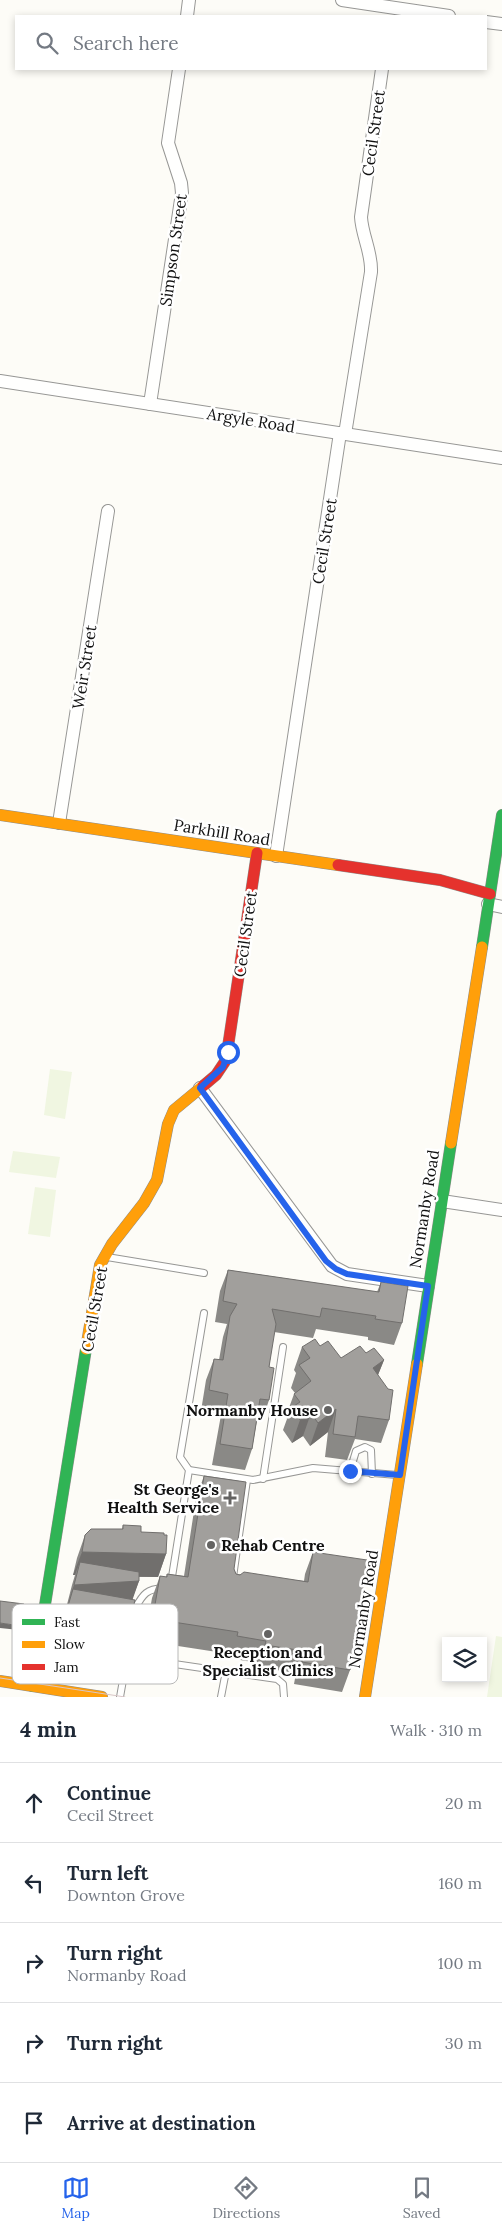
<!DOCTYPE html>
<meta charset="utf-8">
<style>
:root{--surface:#fff;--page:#f6f6f7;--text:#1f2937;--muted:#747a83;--line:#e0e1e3;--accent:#2563eb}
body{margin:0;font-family:Lora,serif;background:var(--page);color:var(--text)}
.controls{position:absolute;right:15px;bottom:15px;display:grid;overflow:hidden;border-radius:0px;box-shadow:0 2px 8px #0003}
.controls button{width:45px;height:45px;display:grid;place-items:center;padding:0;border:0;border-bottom:1px solid var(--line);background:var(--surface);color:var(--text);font:25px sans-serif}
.stop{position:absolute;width:15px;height:15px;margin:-11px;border:4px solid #2563eb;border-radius:50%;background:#fff}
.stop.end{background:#2563eb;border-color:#fff;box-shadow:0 1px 5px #0008}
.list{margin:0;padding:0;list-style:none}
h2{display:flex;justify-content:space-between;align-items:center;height:65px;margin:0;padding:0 20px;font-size:21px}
h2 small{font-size:16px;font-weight:400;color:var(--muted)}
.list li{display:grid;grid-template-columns:32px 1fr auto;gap:15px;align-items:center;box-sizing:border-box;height:80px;padding:0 20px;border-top:1px solid var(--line)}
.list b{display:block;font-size:19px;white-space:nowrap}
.list p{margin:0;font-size:16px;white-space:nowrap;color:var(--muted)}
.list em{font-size:16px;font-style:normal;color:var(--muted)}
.icon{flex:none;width:28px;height:28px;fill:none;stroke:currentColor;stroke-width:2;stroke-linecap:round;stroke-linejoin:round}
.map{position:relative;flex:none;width:502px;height:1697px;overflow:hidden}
.search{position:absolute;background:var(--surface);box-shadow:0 2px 8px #0003;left:15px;right:15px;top:15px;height:55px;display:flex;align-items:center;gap:12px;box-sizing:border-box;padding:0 18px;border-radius:0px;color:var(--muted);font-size:19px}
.sheet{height:465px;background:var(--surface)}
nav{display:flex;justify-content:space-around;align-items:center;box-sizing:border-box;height:70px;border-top:1px solid var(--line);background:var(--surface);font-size:14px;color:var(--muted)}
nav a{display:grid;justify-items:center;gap:2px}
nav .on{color:var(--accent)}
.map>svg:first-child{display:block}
.pitch{fill:#f0f6e1}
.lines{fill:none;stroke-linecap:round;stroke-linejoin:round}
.lane-casing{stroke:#979795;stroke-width:8}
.street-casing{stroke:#979795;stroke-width:14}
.fast-casing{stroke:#8e8d8b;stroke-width:12}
.slow-casing{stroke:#8e8d8b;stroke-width:12}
.jam-casing{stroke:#8e8d8b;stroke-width:12}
.lane{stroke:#fffffe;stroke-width:6}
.street{stroke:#fffffe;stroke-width:12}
.fast{stroke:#30b455;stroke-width:11}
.slow{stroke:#ff9f0a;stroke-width:11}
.jam{stroke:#e5322d;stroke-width:11}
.tram{stroke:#d9c6c7;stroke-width:1}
.wall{fill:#8a8986}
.shaded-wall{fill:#716f6d}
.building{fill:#a19f9c;stroke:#716f6d}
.route{stroke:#2563eb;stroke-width:6}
.poi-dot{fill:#646362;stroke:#fff;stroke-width:2}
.labels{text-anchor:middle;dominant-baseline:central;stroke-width:5;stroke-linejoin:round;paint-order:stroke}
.street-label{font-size:16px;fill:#111;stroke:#fff}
.poi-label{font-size:16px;font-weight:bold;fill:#111;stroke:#fff;text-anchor:end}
.key{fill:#fff;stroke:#b8b8b8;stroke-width:1}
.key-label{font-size:14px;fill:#111}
</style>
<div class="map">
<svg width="502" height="1697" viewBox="0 0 502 1697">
<rect width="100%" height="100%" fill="#fdfcf7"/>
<!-- pitch -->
<g class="pitch">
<path d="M50 1069 72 1072 65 1119 44 1115Z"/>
<path d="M13 1151 60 1157 56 1178 9 1172Z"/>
<path d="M35 1187 56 1190 50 1237 28 1234Z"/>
<path d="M496 1636 502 1637V1697H487Z"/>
</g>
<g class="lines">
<defs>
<g id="lane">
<path d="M107 1257 204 1273"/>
<path d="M189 1470 253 1480 313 1468 397 1475"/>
<path d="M350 1471 356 1451 365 1447 371 1450 372 1474"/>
<path d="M263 1479 283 1347"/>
<path d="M233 1577 247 1480"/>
<path d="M171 1583 189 1470 180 1457 204 1313"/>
<path d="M127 1657 277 1679 283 1684 284 1697"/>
<path d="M120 1697 136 1607C143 1594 147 1589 163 1588"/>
<path d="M221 1697 226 1671"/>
</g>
<g id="street">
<path d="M342 0 449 16"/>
<path d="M187 16 189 0"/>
<path d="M486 22 502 24"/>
<path d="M0 381 502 458"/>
<path d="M150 404 182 193 181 183 168 143 179 69"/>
<path d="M345 434 371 272C372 252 362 236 361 217L382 69"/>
<path d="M59 823 108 511"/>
<path d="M276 856 340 433"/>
<path d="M488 904 502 907"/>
<path d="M200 1088 332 1266 347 1274 428 1286"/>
<path d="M442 1201 502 1210"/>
</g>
<g id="fast">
<path d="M482 947 502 815"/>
<path d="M417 1364 451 1143"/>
<path d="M32 1686 86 1349"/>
</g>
<g id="slow">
<path d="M0 815 338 865"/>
<path d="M451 1143 482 947"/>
<path d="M86 1349 100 1265 112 1244 144 1203 157 1180 168 1124 174 1110 203 1086"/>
<path d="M0 1681 102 1697"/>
<path d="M365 1697 417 1364"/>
</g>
<g id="jam">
<path d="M338 865 440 880 490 894"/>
<path d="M203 1086 216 1075 226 1060 257 853"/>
</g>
</defs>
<!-- lane casing -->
<use href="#lane" class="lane-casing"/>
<!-- street casing -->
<use href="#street" class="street-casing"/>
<!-- fast casing -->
<use href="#fast" class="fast-casing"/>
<!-- slow casing -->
<use href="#slow" class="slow-casing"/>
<!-- jam casing -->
<use href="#jam" class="jam-casing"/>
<!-- lane -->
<use href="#lane" class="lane"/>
<!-- street -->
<use href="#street" class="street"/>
<!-- fast -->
<use href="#fast" class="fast"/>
<!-- slow -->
<use href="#slow" class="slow"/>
<!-- jam -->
<use href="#jam" class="jam"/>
<!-- tram -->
<path class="tram" d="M0 1678 125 1697"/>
</g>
<!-- wall -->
<g class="wall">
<path d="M228 1270 377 1292 381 1282 402 1323 394 1345 368 1340V1337L316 1329 313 1338 274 1332 269 1367V1400L262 1421 257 1420 252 1449 245 1470 212 1465 221 1415 201 1411 206 1380 214 1359 219 1360 223 1337 227 1324 215 1322 220 1291Z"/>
<path d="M320 1346 341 1358 366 1353 384 1360 378 1375 389 1420 381 1443 355 1439 347 1460 325 1457 328 1432 310 1446 303 1436 292 1443 283 1430 287 1419 286 1416 294 1394 295 1393 291 1388 296 1373 294 1370 302 1347Z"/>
<path d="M204 1476 234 1569 236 1574 304 1581 305 1574 313 1552 350 1670 342 1692 294 1684 296 1673 257 1667 258 1663 229 1658 230 1654 152 1642V1639L145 1638 152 1598 160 1576 166 1577 167 1574 184 1576 196 1498Z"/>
<path d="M123 1525 141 1532 166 1554 158 1577H139V1581L132 1599 123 1649 115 1672 90 1668 88 1672 60 1667 56 1664 52 1652 60 1632 72 1585 75 1575H73L77 1558 85 1535 122 1529Z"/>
</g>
<!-- shaded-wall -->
<g class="shaded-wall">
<path d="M384 1360 375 1382 373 1368Z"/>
<path d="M336 1409 328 1432 310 1446 318 1423Z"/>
<path d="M311 1413 303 1436 292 1443 300 1420Z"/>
<path d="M82 1552 166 1554 158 1577 77 1575 80 1562 75 1575H73Z"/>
<path d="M139 1581 131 1604 68 1608 73 1589 66 1608 74 1585Z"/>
<path d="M0 1623 21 1626 19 1630 0 1628Z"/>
</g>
<!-- building -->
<g class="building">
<path d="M228 1270 379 1292 381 1282 408 1286 402 1323 375 1319 376 1316 322 1308 320 1317 272 1309 276 1324 269 1367 274 1368 269 1400 260 1399 252 1449 220 1444 228 1394 209 1390 214 1359 223 1360 230 1316 237 1304 223 1301Z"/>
<path d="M315 1339 320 1346 328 1341 341 1358 360 1346 366 1353 374 1348 384 1360 373 1368 388 1389 393 1390 389 1420 358 1416 355 1437 333 1434 336 1409 318 1423 311 1413 300 1420 291 1408 300 1402 294 1394 311 1381 299 1365 310 1358 302 1347Z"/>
<path d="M204 1476 246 1482 234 1569 236 1574 240 1575 244 1572 308 1582 313 1552 367 1560 350 1670 302 1662 304 1651 265 1645 266 1641 237 1636 238 1632 160 1620V1617L153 1616 160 1576 167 1577V1574L188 1577Z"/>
<path d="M123 1525 141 1526V1532L164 1533V1535H167L166 1554 82 1552 85 1535 91 1529H123Z"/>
<path d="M80 1562 139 1572V1581L74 1585Z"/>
<path d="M73 1589 135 1600 123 1649 97 1645 96 1649 69 1644 64 1641 60 1629 66 1630 68 1606Z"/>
<path d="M0 1601 24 1604 21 1626 0 1623Z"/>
</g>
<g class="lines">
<!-- route -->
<path class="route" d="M228 1052 223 1067 200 1088 326 1261 336 1269 347 1274 428 1286 400 1475 350 1471"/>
</g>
<!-- markers -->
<g class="poi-dot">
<circle cx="328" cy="1410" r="5"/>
<path d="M227.5 1490.5h5v5h5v5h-5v5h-5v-5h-5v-5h5z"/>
<circle cx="211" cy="1545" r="5"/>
<circle cx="268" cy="1634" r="5"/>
</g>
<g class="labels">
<!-- street labels -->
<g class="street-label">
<text transform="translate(373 133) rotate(-82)">Cecil Street</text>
<text transform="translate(173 250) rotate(-82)">Simpson Street</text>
<text transform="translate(251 420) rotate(9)">Argyle Road</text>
<text transform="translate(324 541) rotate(-81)">Cecil Street</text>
<text transform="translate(84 667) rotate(-81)">Weir Street</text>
<text transform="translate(222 832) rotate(9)">Parkhill Road</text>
<text transform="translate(245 934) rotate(-82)">Cecil Street</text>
<text transform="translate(424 1209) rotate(-81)">Normanby Road</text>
<text transform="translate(94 1309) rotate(-80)">Cecil Street</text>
<text transform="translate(363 1609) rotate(-81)">Normanby Road</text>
</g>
<!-- poi labels -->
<g class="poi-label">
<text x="318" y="1410">Normanby House</text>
<text x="219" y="1489">St George's<tspan x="219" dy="18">Health Service</tspan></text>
<text x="221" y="1545" text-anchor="start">Rehab Centre</text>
<text x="268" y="1652" text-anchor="middle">Reception and<tspan x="268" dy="18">Specialist Clinics</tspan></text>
</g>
</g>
<!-- legend -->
<rect x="12" y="1604" width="166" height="80" rx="8" class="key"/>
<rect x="22" y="1619" width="23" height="6" fill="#30b455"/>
<rect x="22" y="1641" width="23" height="7" fill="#ff9f0a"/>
<rect x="22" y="1664" width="23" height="6" fill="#e5322d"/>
<g class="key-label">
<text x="54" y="1627">Fast</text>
<text x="54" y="1649">Slow</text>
<text x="54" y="1672">Jam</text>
</g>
</svg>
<div class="controls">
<button><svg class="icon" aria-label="layers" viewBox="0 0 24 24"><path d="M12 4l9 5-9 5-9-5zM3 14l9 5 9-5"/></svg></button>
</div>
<div class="stop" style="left:228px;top:1052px"></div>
<div class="stop end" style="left:350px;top:1471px"></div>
<div class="search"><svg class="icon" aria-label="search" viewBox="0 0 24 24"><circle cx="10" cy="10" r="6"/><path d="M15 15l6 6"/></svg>Search here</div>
</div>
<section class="sheet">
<h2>4 min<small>Walk · 310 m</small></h2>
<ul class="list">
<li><svg class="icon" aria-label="ahead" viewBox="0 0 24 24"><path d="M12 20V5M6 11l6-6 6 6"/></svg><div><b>Continue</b><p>Cecil Street</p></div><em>20 m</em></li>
<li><svg class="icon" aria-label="left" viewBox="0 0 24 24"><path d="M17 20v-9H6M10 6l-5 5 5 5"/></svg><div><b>Turn left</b><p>Downton Grove</p></div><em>160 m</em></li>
<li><svg class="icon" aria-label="right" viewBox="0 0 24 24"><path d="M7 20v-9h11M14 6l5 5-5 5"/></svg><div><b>Turn right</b><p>Normanby Road</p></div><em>100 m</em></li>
<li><svg class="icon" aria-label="right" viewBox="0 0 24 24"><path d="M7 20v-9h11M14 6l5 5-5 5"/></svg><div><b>Turn right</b></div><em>30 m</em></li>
<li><svg class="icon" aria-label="arrive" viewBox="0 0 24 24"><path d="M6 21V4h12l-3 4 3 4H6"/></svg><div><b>Arrive at destination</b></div></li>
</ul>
</section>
<nav>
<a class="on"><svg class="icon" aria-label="map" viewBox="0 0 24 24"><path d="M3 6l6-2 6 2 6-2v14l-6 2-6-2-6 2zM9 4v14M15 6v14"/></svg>Map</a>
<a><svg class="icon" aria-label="directions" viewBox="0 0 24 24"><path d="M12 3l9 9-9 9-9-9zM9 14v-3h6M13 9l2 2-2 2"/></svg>Directions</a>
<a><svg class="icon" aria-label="saved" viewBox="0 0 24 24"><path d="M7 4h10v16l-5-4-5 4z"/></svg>Saved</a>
</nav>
